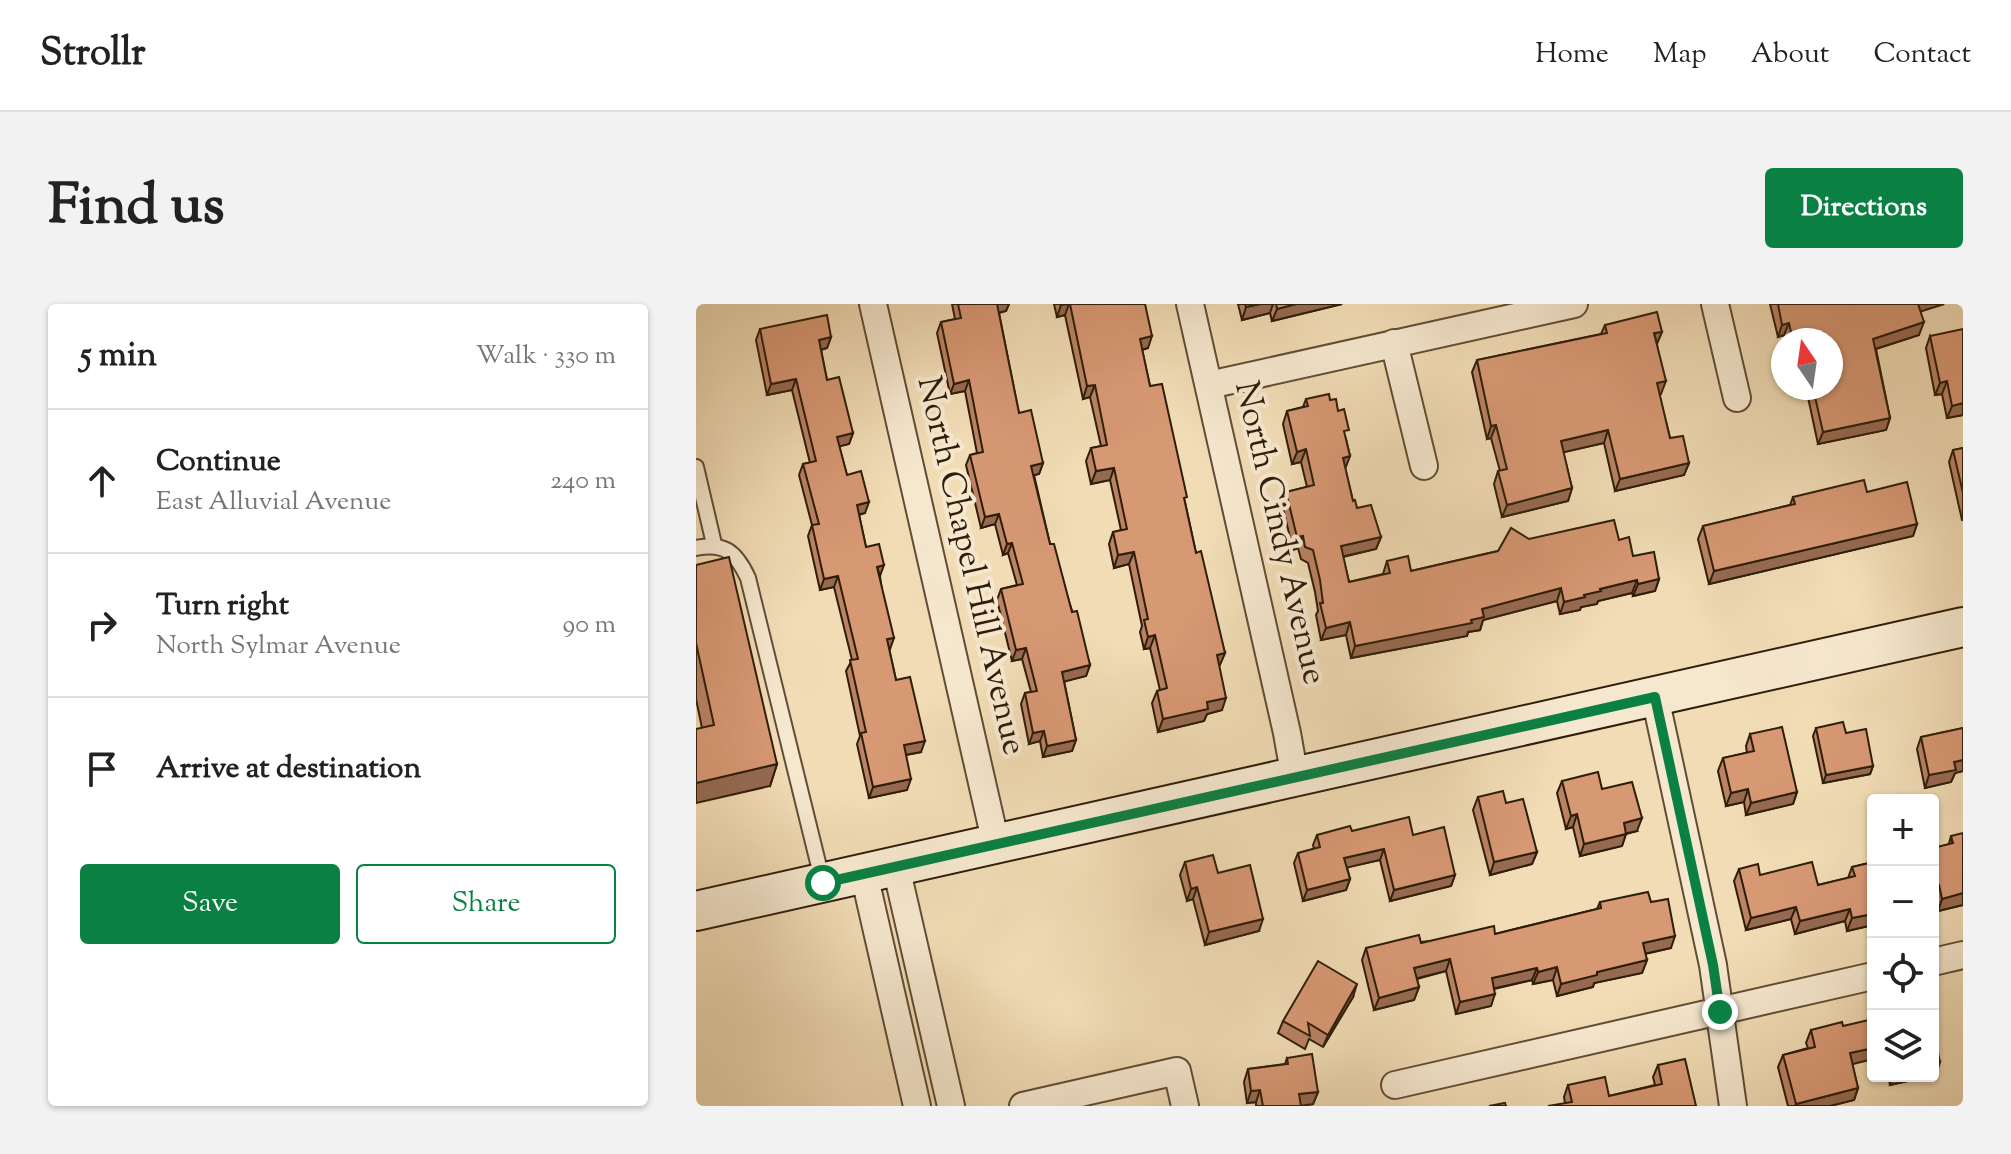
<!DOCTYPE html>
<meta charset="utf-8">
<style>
:root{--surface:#fff;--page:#f2f2f2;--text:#222;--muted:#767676;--line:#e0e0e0;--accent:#0b8043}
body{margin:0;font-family:"Sorts Mill Goudy",serif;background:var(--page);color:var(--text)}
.controls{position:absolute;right:24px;bottom:24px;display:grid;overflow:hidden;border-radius:8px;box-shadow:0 2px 6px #0004}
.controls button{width:72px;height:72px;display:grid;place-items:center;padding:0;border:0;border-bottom:2px solid var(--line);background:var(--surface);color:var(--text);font:40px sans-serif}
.compass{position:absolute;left:1075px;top:24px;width:72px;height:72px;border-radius:50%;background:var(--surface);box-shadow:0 2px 6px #0004;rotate:347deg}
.stop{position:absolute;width:24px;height:24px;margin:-18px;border:6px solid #0b8043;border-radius:50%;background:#fff}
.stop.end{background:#0b8043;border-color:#fff;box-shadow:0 2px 8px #0008}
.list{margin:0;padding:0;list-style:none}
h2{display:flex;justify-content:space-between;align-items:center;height:104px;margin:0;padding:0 32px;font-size:34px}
h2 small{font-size:26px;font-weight:400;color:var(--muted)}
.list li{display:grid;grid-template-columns:52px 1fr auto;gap:24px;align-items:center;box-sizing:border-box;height:144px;padding:0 32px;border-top:2px solid var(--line)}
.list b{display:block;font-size:30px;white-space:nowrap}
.list p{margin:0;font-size:26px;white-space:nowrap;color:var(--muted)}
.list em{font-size:26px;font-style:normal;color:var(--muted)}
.actions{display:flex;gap:16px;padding:24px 32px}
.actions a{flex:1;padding:18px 0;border:2px solid var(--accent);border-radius:8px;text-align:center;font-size:28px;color:var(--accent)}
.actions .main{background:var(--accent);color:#fff}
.icon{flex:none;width:44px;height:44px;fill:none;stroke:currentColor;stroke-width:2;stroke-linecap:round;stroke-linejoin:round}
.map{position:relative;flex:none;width:1267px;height:802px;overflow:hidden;border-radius:8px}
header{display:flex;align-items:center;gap:48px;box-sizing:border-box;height:112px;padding:0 40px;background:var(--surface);border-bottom:2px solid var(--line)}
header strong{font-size:38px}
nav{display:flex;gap:44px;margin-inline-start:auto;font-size:28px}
.intro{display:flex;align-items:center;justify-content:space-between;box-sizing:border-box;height:192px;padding:0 48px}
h1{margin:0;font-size:56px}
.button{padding:20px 36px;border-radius:8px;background:var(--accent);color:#fff;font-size:28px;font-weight:700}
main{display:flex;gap:48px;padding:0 48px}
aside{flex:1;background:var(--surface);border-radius:8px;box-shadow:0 2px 6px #0004}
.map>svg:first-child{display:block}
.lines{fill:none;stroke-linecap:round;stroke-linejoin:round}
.lane-casing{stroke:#604d34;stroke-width:18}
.street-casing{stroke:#604d34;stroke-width:30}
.secondary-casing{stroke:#2f1d09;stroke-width:42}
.lane{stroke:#f6e8cf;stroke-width:14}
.street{stroke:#f6e8cf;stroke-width:26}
.secondary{stroke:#f6e8cf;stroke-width:38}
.wall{fill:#b98364;stroke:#2f1d09;stroke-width:2}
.shaded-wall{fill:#966a51;stroke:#2f1d09;stroke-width:2}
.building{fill:#d79874;stroke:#2f1d09;stroke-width:2}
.route{stroke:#0b8043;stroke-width:10}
.labels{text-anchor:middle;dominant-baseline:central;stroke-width:8;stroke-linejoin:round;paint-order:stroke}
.street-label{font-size:34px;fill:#2f1d09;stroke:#f6e8cf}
</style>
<header>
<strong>Strollr</strong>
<nav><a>Home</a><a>Map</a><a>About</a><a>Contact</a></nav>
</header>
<div class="intro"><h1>Find us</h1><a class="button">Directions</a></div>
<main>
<aside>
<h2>5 min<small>Walk · 330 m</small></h2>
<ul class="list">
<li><svg class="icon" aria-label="ahead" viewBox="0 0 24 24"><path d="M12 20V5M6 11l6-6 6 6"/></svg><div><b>Continue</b><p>East Alluvial Avenue</p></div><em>240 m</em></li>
<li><svg class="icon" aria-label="right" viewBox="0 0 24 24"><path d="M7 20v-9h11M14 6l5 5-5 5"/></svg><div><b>Turn right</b><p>North Sylmar Avenue</p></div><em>90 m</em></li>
<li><svg class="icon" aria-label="arrive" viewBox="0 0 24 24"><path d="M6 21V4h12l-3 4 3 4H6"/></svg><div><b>Arrive at destination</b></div></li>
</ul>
<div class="actions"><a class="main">Save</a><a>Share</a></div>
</aside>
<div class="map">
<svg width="1267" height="802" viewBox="0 0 1267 802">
<rect width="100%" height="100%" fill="#f1dcb5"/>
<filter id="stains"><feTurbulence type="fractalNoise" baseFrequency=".0025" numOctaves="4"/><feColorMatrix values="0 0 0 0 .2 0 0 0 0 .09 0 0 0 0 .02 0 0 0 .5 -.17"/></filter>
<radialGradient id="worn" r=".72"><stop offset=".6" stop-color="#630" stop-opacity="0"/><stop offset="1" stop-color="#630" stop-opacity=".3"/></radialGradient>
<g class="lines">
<defs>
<g id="lane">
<path d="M0 163 18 240"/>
<path d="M0 244C28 238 40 248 52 274L127 579"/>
</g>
<g id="street">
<path d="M177 0 300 540"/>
<path d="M494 0 591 429 599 474"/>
<path d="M1019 0 1041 94"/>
<path d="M698 39 728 162"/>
<path d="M513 81 878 0"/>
<path d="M959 393 1017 661 1037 802"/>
<path d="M200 563 255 802"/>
<path d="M168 570 221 802"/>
<path d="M1237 658 1267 651"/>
<path d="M699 781 1177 672"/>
<path d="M327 802 481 767 489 802"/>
</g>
<path id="secondary" d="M0 607 1267 323"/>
</defs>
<!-- lane casing -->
<use href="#lane" class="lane-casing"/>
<!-- street casing -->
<use href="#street" class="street-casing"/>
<!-- secondary casing -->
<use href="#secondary" class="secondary-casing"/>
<!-- lane -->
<use href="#lane" class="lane"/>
<!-- street -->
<use href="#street" class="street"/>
<!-- secondary -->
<use href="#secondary" class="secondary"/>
</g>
<!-- wall -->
<g class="wall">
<path d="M256 0H313L310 7 303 9 323 109 347 159 343 170 338 171 354 240 394 361 390 372 368 377 380 436 376 447 347 453 344 437 333 440 325 400 329 389 335 388 326 355 316 357 301 296 305 285 321 281 312 249 307 251 299 220 285 224 270 161 274 151 281 149 269 87 254 90 241 29 245 18 259 15Z"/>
<path d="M358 0H449L452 44 446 46 454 82 489 198 500 249 529 349 523 361 526 406 511 410 508 417 462 428 456 399 461 387 464 386 454 344 448 345 444 328 446 322 433 260 418 264 413 240 417 228 425 226 414 176 395 180 390 157 395 144 405 142 394 93 387 95 369 11 361 13Z"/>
<path d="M542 0H646L576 17 574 9 546 16Z"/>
<path d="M1074 0H1248L1224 7 1223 31 1180 45 1194 114 1190 126 1122 140 1110 84H1135V36H1089L1088 31 1082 33Z"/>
<path d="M909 21 961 40 965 90H963L974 134 993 159 988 171 919 187 908 139 867 148 876 184 872 197 806 213 798 180 802 167H804L795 134 791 135 776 68 781 56 905 30Z"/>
<path d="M64 25 135 33 131 44 125 46 131 76 157 129 153 140 143 142 151 171 169 209 163 211 170 243 184 272 194 345H193L200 376 225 448 210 451 211 486 173 494 161 440 164 432 150 367 156 356 138 283 124 286 112 232 116 221 103 171 107 160 114 159 96 86 71 91 60 36Z"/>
<path d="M1234 32 1267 111 1251 114 1246 90 1239 91 1230 44Z"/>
<path d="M610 95 634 96 650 135 654 152 649 164 657 197 661 204 685 233 680 245 647 253 653 278 687 270 691 257 715 267 802 247 833 235 923 236 937 252 963 275 959 287 937 292 936 289 902 297 901 300 885 303 884 306 864 310 861 297 787 316 784 326 772 328 771 332 655 354 650 331 625 336 620 311 622 307 619 288 612 259 605 255 602 244 597 246 586 200 590 188 611 183 605 158 596 160 587 120 591 107 607 103Z"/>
<path d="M1267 144V216H1266L1253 158 1257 146Z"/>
<path d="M1097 193 1221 220 1217 232 1013 280 1002 235 1007 222 1094 201Z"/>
<path d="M0 261 81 460 74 482 6 424 0 395Z"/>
<path d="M1120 424 1150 429 1177 462 1174 470 1127 479 1117 432Z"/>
<path d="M1267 424V467L1259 469 1255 478 1229 484 1221 445 1225 433Z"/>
<path d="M1054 430 1101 488 1097 500 1050 511 1048 498 1030 502 1022 467 1027 454 1051 449 1050 442Z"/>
<path d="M866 477 941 527 930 530 926 542 884 552 877 523 870 525 861 489Z"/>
<path d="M782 493 810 499 841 548 836 560 794 571 777 506Z"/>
<path d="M656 527 717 531 759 571 755 582 694 597 684 556 651 563 654 575 650 586 607 597 598 559 602 549 618 545 617 541 621 531Z"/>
<path d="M1255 532 1267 601 1242 607 1238 594Z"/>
<path d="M489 558 522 569 563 627 509 641 497 595 491 597 484 571Z"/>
<path d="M1177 558V621L1151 627 1149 617 1099 630 1095 615 1050 626 1038 577 1043 565 1064 571 1122 581 1152 574 1156 563Z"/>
<path d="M904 598H955L975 644 949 650 951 656 946 669 898 679 897 683 861 692 857 676 837 680 836 676 798 685 795 702 760 710 750 667 721 675 723 683 718 696 678 706 666 656 670 644 799 630 901 605Z"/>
<path d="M657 693 627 743 613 735 609 745 582 729 587 717Z"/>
<path d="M1115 726 1156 760 1162 784 1158 796 1134 802H1092L1082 763 1087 751 1112 744 1110 739Z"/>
<path d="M591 754 622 788 617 800 605 802H560V798L551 799 548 778 552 765 589 760Z"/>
<path d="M962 761 1000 802 869 799 868 793 872 781 913 792 959 781 957 773Z"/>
<path d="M1192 772H1234L1194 781Z"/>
</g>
<!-- shaded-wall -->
<g class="shaded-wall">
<path d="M300 0H313L310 7 297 10Z"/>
<path d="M373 0 369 11 361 13 365 1Z"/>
<path d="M564 0H577L574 9 546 16 550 3Z"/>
<path d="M600 0H646L576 17 581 5Z"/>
<path d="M1220 0H1248L1217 10Z"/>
<path d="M1228 18 1223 31 1173 47 1177 35Z"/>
<path d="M1093 19 1088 31 1082 33 1086 21Z"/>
<path d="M966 28 961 40 958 29Z"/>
<path d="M1106 30 1104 36H1095L1096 33Z"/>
<path d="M456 32 452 44 440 47 444 35Z"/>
<path d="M135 33 131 44 119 47 123 36Z"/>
<path d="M100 75 96 86 71 91 75 80Z"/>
<path d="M273 76 269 87 254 90 258 80Z"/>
<path d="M970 77 965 90 956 92 961 79Z"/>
<path d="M1251 77 1246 90 1239 91 1244 79Z"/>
<path d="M399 81 394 93 387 95 391 82Z"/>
<path d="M1267 99V111L1251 114 1256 102Z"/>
<path d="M1194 114 1190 126 1122 140 1127 128Z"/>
<path d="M800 121 795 134 791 135 795 122Z"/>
<path d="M912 126 908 139 860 150 865 137Z"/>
<path d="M157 129 153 140 137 144 141 133Z"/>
<path d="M610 145 605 158 596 160 601 148Z"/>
<path d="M654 152 649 165 647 154Z"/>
<path d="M347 159 343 170 331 173 335 162Z"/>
<path d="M993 159 988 171 919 187 924 175Z"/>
<path d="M418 164 414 176 395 180 400 167Z"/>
<path d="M876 184 872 197 806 213 811 201Z"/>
<path d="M173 198 169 209 157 212 161 201Z"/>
<path d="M303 210 299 220 285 224 289 213Z"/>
<path d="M1221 220 1217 232 1013 280 1018 267Z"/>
<path d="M607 232 602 244 597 246 601 233Z"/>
<path d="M685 233 680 245 640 254 645 242Z"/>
<path d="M316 239 312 249 307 251 311 240Z"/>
<path d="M438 248 433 260 418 264 422 251Z"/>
<path d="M188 261 184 272 181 263Z"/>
<path d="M142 272 138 283 124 286 128 275Z"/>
<path d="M963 275 959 287 937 292 942 280Z"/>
<path d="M941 276 936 289 902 297 901 300 885 303 884 306 864 310 868 298 904 285Z"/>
<path d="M865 284 861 297 787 316 784 326 772 328 771 332 655 354 659 342 775 316 786 305Z"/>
<path d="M654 318 650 331 625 336 630 324Z"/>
<path d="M459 331 454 344 448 345 452 333Z"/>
<path d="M198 334 194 345 187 346 191 335Z"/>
<path d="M330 344 326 355 316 357 320 346Z"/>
<path d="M529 349 524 361 516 363 521 351Z"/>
<path d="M394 361 390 372 363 379 366 368Z"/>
<path d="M530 394 526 406 511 410 508 417 462 428 467 415 511 398Z"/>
<path d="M348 427 344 437 333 440 337 429Z"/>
<path d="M380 436 376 447 347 453 351 442Z"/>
<path d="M229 437 225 448 204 452 208 441Z"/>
<path d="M1267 456V467L1259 469 1255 478 1229 484 1233 471 1258 458Z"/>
<path d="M81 460 74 482 0 499V479Z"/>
<path d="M1177 462 1174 470 1127 479 1130 471Z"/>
<path d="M215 475 211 486 173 494 177 483Z"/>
<path d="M1052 485 1048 498 1030 502 1035 489Z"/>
<path d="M1101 488 1097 500 1050 511 1055 499Z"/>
<path d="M881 510 877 523 870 525 875 512Z"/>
<path d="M946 514 941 527 923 531 928 519Z"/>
<path d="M930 530 926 542 884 552 888 540Z"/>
<path d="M688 545 684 556 645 565 648 554Z"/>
<path d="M841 548 836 560 794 571 798 558Z"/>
<path d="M759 571 755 582 694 597 698 586Z"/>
<path d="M654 575 650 586 607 597 611 586Z"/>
<path d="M1243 581 1238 594H1237V582Z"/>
<path d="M501 583 497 595 491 597 495 585Z"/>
<path d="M1267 589V601L1242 607 1246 595Z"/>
<path d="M1100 603 1095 615 1050 626 1055 614Z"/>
<path d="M1154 605 1149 617 1099 630 1104 617Z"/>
<path d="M1177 610V621L1151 627 1156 614Z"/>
<path d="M567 615 563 627 509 641 513 628Z"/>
<path d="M979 632 975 644 943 651 947 639Z"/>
<path d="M754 655 750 667 714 676 718 664Z"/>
<path d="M951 656 946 669 898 679 897 683 861 692 865 680 901 668Z"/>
<path d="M861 663 857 676 837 680 842 668Z"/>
<path d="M841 664 836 676 791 686 796 674Z"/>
<path d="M661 680 657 693 627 743 632 731Z"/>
<path d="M723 683 718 696 678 706 683 694Z"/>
<path d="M799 690 795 702 760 710 764 698Z"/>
<path d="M1177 744V755L1149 762 1154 749Z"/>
<path d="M1244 758 1240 771H1237V760Z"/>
<path d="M1197 772H1234L1194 781Z"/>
<path d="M1162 784 1158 796 1134 802H1099L1100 800Z"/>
<path d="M564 786 560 798 551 799 555 787Z"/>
<path d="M622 788 617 800 603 802V790Z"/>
</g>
<!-- building -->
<g class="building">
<path d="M262 0H301L323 109 335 106 347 159 335 162 354 240H358L376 308 381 307 394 361 366 368 380 436 351 442 348 427 337 429 329 389 341 387 330 344 320 346 305 285 327 280 316 239 311 240 303 210 289 213 274 151 287 148 273 76 258 80 245 18 265 14Z"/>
<path d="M374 0H449L456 32 444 35 454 82 466 80 491 193 488 194 500 249 505 247 529 349 521 351 530 394 511 398 512 405 467 415 461 387 471 384 459 331 452 333 448 316 452 315 438 248 422 251 417 228 431 225 418 164 400 167 395 144 411 141 399 81 391 82Z"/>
<path d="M549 0H564L550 3Z"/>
<path d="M580 0H600L581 5Z"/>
<path d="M1082 0H1222L1228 18 1177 35 1194 114 1127 128 1117 84H1135V36H1107L1106 30 1096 33 1093 19 1086 21Z"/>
<path d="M961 8 966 28 958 29 970 77 961 79 974 134 987 132 993 159 924 175 912 126 865 137 876 184 811 201 802 167 811 165 800 121 795 122 781 56 911 29 909 21Z"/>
<path d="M131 11 135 33 123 36 131 76 143 73 157 129 141 133 151 171 165 167 173 198 161 201 170 243 183 240 188 261 181 263 198 334 191 335 200 376 214 373 229 437 208 441 215 475 177 483 165 429 170 428 154 356 162 355 142 272 128 275 116 221 123 220 107 160 120 157 100 75 75 80 64 25Z"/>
<path d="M1267 25V99L1256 102 1251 77 1244 79 1234 32Z"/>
<path d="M633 90 634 96 640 95 642 107 648 105 653 126 648 127 654 152 647 154 657 197 659 196 661 204 675 201 685 233 645 242 653 278 694 269 691 257 712 252 715 267 802 247 815 224 833 235 918 216 923 236 933 233 937 252 958 248 963 275 942 280 941 276 904 285 905 287 888 291 889 293 868 298 865 284 786 305 788 313 775 316 776 319 659 342 654 318 630 324 624 299H627L624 276 617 246 609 243 607 232 601 233 590 188 618 181 610 145 601 148 591 107 612 102 610 95Z"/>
<path d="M1267 144V189L1257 146Z"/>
<path d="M1168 176 1171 188 1211 178 1221 220 1018 267 1007 222 1099 200 1097 193Z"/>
<path d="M33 253 81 460 0 479V425L18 421 0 339V261Z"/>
<path d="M1147 418 1150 429 1170 425 1177 462 1130 471 1120 424Z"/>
<path d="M1086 423 1101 488 1055 499 1052 485 1035 489 1027 454 1058 447 1054 430Z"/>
<path d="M1267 424V456L1258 458 1260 466 1233 471 1225 433Z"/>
<path d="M902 468 906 485 936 478 946 514 928 519 930 530 888 540 881 510 875 512 866 477Z"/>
<path d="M807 487 810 499 827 495 841 548 798 558 782 493Z"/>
<path d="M713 513 717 531 748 523 759 571 698 586 688 545 648 554 654 575 611 586 602 549 624 543 621 531 654 522 656 527Z"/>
<path d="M1267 529V589L1246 595 1243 581 1237 582V544L1257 539 1255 532Z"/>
<path d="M517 551 522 569 554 561 567 615 513 628 501 583 495 585 489 558Z"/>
<path d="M1116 558 1122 581 1159 572 1156 563 1177 558V610L1156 614 1154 605 1104 617 1100 603 1055 614 1043 565 1062 560 1064 571Z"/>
<path d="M952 588 955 598 972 595 979 632 947 639 951 656 901 668V671L865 680 861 663 842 668 841 664 796 674 799 690 764 698 754 655 718 664 723 683 683 694 670 644 723 631 725 639 798 622 799 630 905 604 904 598Z"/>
<path d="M622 657 661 680 632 731 612 719 614 732 587 717Z"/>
<path d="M1177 715V744L1154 749 1162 784 1100 800 1087 751 1119 743 1115 726 1146 718 1147 722Z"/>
<path d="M1237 726 1244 758 1237 760Z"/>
<path d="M616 750 622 788 603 790 605 802H567L564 786 555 787 552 765 592 760 591 754Z"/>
<path d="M989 755 1000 802H852L876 798 872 781 909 773 913 792 966 780 962 761Z"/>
<path d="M809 799 810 802H793Z"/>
</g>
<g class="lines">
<!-- route -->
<path class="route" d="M127 579 959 393 1017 661 1024 708"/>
</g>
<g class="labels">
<!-- street labels -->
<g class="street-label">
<text transform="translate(583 229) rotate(77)">North Cindy Avenue</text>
<text transform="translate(274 262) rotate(77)">North Chapel Hill Avenue</text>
</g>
</g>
<rect width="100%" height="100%" filter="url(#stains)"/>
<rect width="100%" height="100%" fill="url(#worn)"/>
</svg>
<div class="controls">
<button>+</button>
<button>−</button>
<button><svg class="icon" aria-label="locate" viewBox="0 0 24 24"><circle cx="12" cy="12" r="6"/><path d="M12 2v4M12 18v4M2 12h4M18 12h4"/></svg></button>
<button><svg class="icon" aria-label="layers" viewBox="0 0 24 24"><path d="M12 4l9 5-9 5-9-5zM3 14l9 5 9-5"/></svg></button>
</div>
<svg class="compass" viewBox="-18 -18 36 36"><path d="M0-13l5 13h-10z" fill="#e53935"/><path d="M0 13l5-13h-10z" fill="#767676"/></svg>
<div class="stop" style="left:127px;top:579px"></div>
<div class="stop end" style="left:1024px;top:708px"></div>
</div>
</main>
